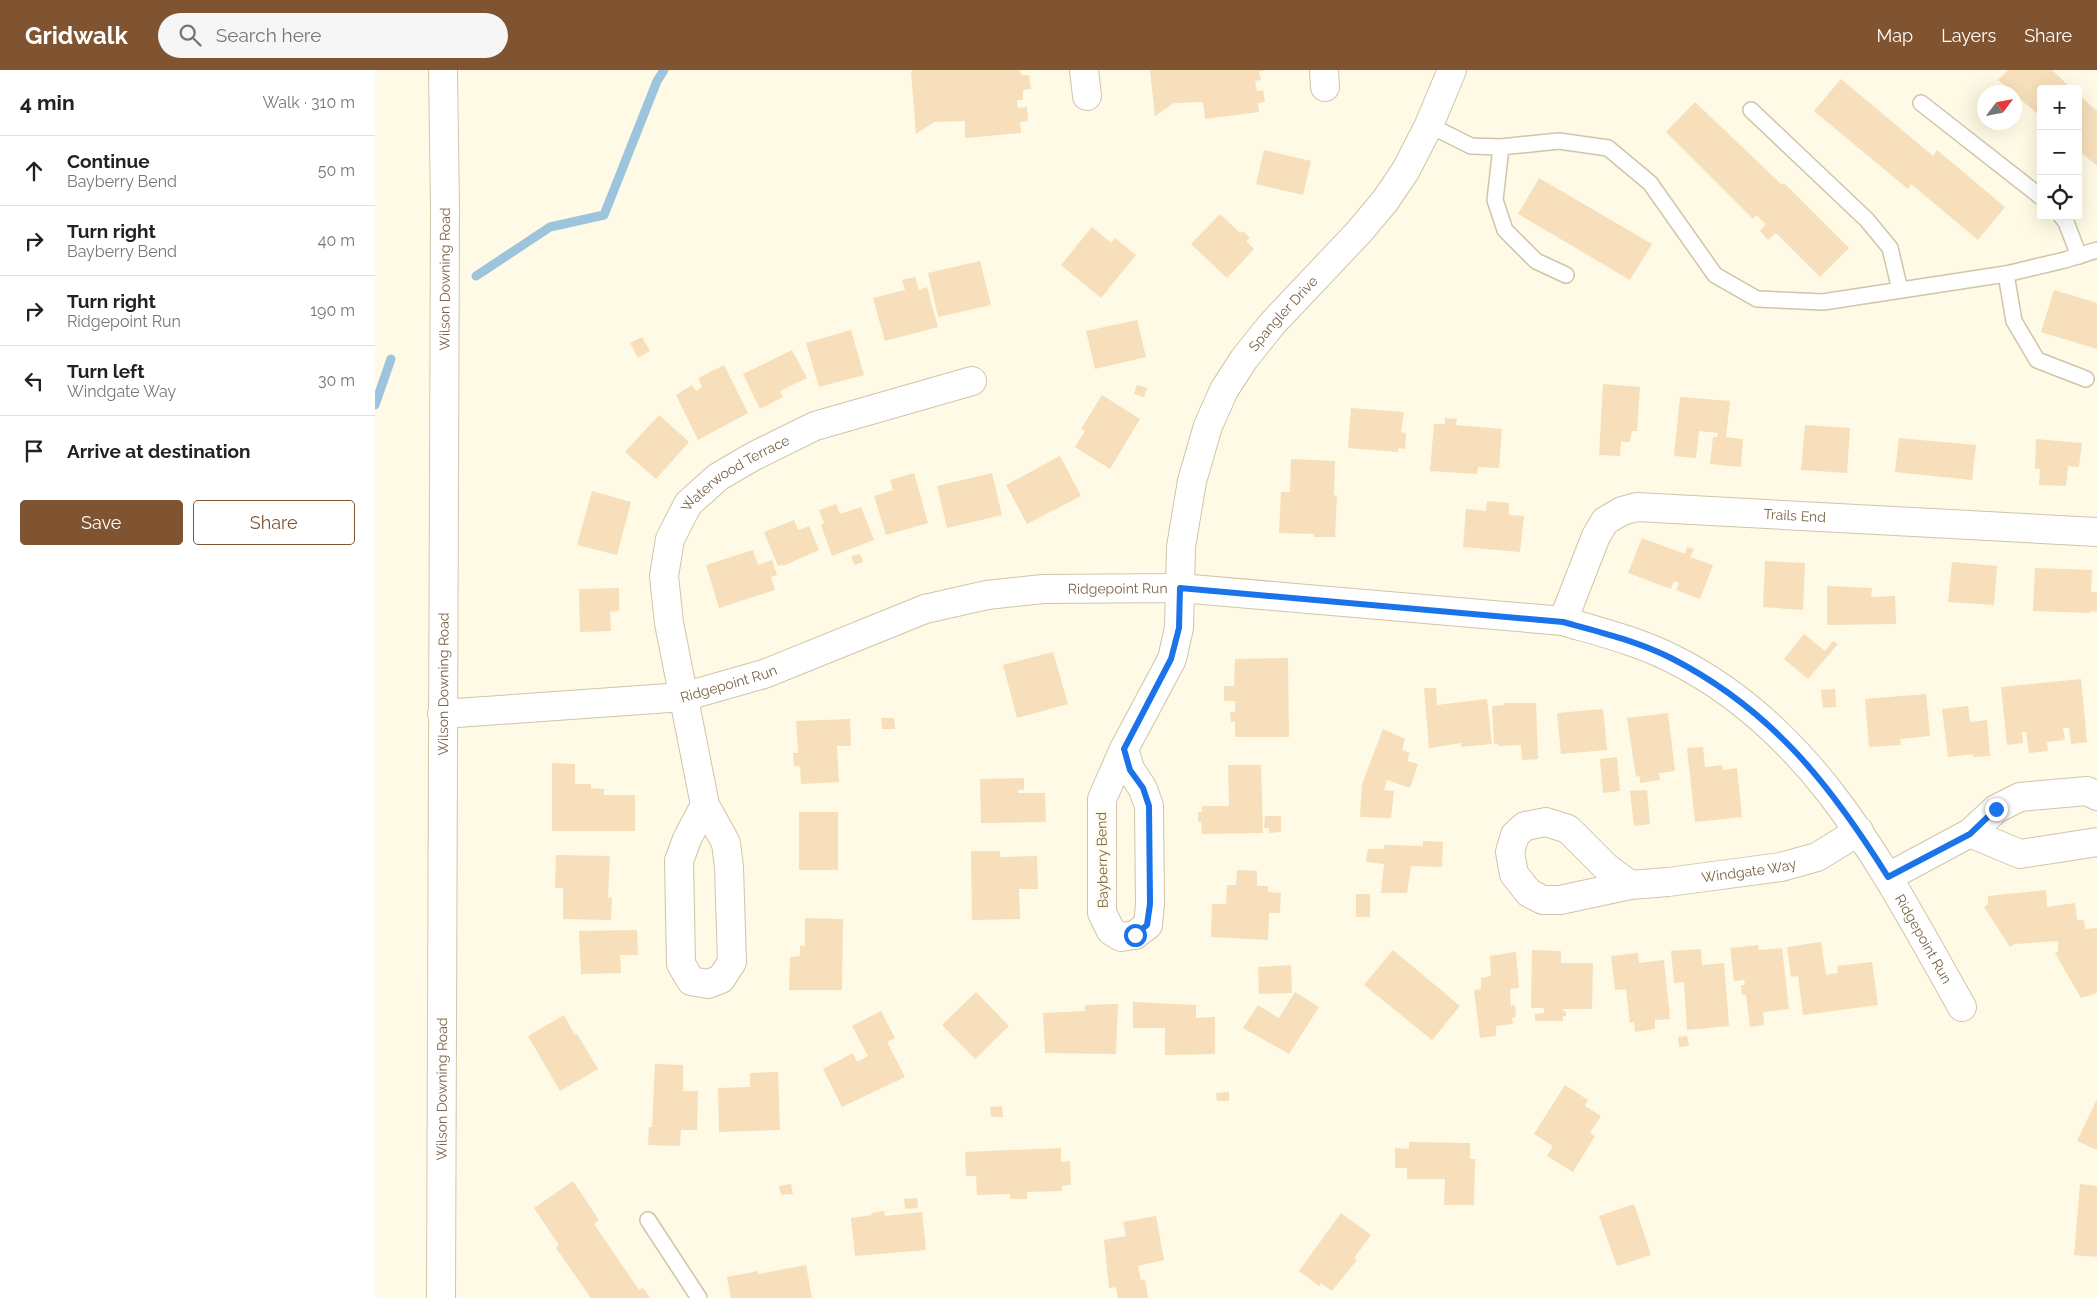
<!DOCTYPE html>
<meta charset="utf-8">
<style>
:root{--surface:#fff;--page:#f6f6f6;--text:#222;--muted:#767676;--line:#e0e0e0;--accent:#805430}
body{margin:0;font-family:Raleway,sans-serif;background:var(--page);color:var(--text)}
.controls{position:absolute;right:15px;top:15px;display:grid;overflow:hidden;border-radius:5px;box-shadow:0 5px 20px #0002}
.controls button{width:45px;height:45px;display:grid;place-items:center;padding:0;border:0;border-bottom:1px solid var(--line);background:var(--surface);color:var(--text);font:25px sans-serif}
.compass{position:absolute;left:1602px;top:15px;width:45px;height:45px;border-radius:50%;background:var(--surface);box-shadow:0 5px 20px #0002;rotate:58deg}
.stop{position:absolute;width:15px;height:15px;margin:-11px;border:4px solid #1a73e8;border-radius:50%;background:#fff}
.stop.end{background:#1a73e8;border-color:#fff;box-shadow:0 1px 5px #0008}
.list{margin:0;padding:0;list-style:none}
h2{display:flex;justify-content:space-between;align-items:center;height:65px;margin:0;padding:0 20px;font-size:21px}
h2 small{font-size:16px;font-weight:400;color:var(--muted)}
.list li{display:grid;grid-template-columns:32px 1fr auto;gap:15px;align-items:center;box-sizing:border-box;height:70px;padding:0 20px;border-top:1px solid var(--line)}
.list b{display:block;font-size:19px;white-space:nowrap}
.list p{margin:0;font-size:16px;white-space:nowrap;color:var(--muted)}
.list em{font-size:16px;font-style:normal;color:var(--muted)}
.actions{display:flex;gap:10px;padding:15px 20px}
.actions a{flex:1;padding:11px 0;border:1px solid var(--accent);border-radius:5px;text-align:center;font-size:18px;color:var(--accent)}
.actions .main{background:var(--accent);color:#fff}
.icon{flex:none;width:28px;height:28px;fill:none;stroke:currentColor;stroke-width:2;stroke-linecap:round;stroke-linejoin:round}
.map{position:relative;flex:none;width:1722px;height:1228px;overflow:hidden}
header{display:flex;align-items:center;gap:30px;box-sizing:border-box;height:70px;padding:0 25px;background:var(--accent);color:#fff}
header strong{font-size:24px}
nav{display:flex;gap:28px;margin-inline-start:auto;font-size:18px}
.search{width:350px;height:45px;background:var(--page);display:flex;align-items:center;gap:12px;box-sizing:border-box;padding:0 18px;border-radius:28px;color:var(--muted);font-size:19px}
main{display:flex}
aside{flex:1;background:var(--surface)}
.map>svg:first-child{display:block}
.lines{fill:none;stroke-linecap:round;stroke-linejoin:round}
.stream{stroke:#9cc4dd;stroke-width:9}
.building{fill:#f6dfba}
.lane-casing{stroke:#d1c4a9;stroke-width:18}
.street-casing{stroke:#d1c4a9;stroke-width:30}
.secondary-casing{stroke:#d4c6a7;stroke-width:30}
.lane{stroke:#fff;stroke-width:15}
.street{stroke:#fff;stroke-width:28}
.secondary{stroke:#fff;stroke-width:28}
.route{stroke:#1a73e8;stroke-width:6}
.labels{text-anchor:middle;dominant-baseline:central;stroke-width:5;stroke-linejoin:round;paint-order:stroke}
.street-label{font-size:14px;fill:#7a6547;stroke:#fffced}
</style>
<header>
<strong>Gridwalk</strong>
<div class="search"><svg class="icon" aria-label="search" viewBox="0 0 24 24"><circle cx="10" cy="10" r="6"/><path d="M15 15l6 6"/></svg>Search here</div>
<nav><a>Map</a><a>Layers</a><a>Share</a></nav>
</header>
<main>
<aside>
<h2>4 min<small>Walk · 310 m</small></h2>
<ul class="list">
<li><svg class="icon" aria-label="ahead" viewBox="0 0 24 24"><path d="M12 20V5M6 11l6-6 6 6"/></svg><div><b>Continue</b><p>Bayberry Bend</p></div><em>50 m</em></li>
<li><svg class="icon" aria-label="right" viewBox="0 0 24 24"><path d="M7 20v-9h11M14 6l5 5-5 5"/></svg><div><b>Turn right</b><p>Bayberry Bend</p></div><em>40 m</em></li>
<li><svg class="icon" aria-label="right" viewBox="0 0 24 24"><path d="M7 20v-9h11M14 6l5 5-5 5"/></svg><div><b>Turn right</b><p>Ridgepoint Run</p></div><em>190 m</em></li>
<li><svg class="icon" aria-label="left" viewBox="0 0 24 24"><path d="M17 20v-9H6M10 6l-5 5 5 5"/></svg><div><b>Turn left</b><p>Windgate Way</p></div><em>30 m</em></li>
<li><svg class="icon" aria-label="arrive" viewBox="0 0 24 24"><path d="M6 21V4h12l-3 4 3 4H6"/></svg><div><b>Arrive at destination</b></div></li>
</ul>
<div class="actions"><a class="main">Save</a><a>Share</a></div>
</aside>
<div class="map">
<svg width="1722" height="1228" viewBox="0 0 1722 1228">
<rect width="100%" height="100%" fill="#fefae5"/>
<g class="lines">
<!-- stream -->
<g class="stream">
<path d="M101 206 175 157 229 145 282 11 289 0"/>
<path d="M0 335 16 289"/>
</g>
</g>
<!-- building -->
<g class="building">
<path d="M538 0H645L646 5H654L656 19 648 20V30H642L643 38 652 37 653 51 645 52 646 63 590 68V51L559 52 541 64 536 2Z"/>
<path d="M775 0H891L884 2 886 10 880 11 882 21 888 20 890 32 883 33 884 42 830 49 828 32 799 33 780 46Z"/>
<path d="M1633 0H1677L1697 19H1666V47L1623 10Z"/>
<path d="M1466 9 1558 86 1562 80 1630 137 1603 170 1536 114 1533 119 1439 41Z"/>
<path d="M1703 24 1722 41V96L1703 80Z"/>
<path d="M1320 32 1407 115 1409 113 1474 178 1445 207 1401 163 1393 170 1385 161 1391 154 1381 145 1378 149 1291 62Z"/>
<path d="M889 80 936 91 928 125 881 114Z"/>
<path d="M1164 108 1277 174 1255 210 1143 144Z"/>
<path d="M845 144 865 163 868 161 875 168 871 171 879 179 852 208 816 174Z"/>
<path d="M717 157 736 173 740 168 761 185 726 228 686 195Z"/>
<path d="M605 191 616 235 563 247 553 203Z"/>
<path d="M540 207 544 220 552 217 563 257 510 271 498 228 530 220 527 210Z"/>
<path d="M1679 220 1722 233V279L1666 262Z"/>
<path d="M762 250 771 287 720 299 711 261Z"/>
<path d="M476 260 489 305 444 317 431 273Z"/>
<path d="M267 267 275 281 263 288 255 273Z"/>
<path d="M417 280 432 308 405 321 408 327 385 339 368 304Z"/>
<path d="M349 295 373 343 323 370 301 325 317 315 321 321 327 317 323 308Z"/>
<path d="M1228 314 1265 317 1262 361H1257L1255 372H1246L1245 386 1224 385Z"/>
<path d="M762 315 772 318 769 327 759 324Z"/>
<path d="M727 325 765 349 735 399 700 377 710 361 706 359Z"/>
<path d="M1305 327 1355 331 1351 367 1368 369 1366 397 1335 394 1338 367H1342L1343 363 1324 361 1321 388 1299 386Z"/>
<path d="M976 338 1029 342 1026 362 1031 363 1030 379 1023 378V382L973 378Z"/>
<path d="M284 345 314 372 281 409 250 382Z"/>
<path d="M1070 348 1082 349 1081 355 1127 359 1124 398 1103 397 1102 404 1055 401 1059 354H1070Z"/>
<path d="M1430 355 1475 358 1472 403 1426 400Z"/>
<path d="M1524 368 1601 375 1597 410 1520 402Z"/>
<path d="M1661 369 1707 373 1704 397 1693 396 1691 416 1664 415 1665 399H1660Z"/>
<path d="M685 386 706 426 652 454 631 415Z"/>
<path d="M916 389 960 391 959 425 962 426 960 467H939V464L904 463 906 422H915Z"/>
<path d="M539 403 553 453 511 465 499 426 518 420 515 410Z"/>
<path d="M617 403 627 445 572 458 562 416Z"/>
<path d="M217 421 256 432 242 485 202 475Z"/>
<path d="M1112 431 1134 433V445L1149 446 1145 482 1088 477 1091 439 1111 441Z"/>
<path d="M461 434 465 444 486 437 499 470 457 486 446 455 449 453 444 440Z"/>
<path d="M419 450 423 460 434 456 444 480 408 496 407 494 403 496 389 462Z"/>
<path d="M1267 468 1310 484 1312 477 1319 479 1315 487 1338 495 1325 529 1301 520 1304 513 1299 511 1296 519 1253 503Z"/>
<path d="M378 480 383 495 397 490 402 505 396 507 400 520 344 538 331 495Z"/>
<path d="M485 484 488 492 479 495 476 486Z"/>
<path d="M1390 491 1430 493 1428 540 1388 537Z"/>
<path d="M1577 492 1622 496 1619 535 1573 532Z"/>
<path d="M1660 498 1717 500 1716 522H1722V542L1715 541V543L1658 541Z"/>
<path d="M1452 516 1497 518 1496 527 1520 526 1521 554 1452 555Z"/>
<path d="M244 518V541L235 542 236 561 205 562 204 519Z"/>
<path d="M1429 564 1450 581 1458 571 1463 574 1433 609 1409 589Z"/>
<path d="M678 582 693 634 642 648 628 595Z"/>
<path d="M913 588 914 667H860V652H856L855 642H860V631H849V616H859L860 589Z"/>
<path d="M1706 609 1712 672 1696 674 1694 658H1688L1690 670 1672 672 1673 681 1654 683 1651 662H1647L1648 673 1632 675 1626 617Z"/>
<path d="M1049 618H1061L1062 635 1112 629 1117 674 1086 677V673L1054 678Z"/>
<path d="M1460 619 1461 637 1448 638 1446 620Z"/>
<path d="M1551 624 1555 666 1525 669 1526 675 1494 677 1490 629Z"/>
<path d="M1129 633H1161L1163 689 1147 690 1146 675 1123 676V674H1119L1117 636 1129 635Z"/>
<path d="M1593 636 1595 652 1612 650 1615 686 1598 687V684L1573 687 1567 639Z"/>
<path d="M1228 639 1232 680 1186 684 1182 643Z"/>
<path d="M1293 643 1300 701 1284 703 1285 710 1265 713V706L1261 707 1252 648Z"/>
<path d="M506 648H519L520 659H507Z"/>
<path d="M475 649 476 676H462L464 712 426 714 425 696H419L418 683H423L421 651Z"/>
<path d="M1008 659 1030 669 1027 680 1035 683 1032 691 1043 694 1035 718 1012 710 1009 720 1019 721 1016 748 985 747 987 714Z"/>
<path d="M1328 677 1330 697 1347 695 1348 700 1362 698 1367 747 1320 752 1312 678Z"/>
<path d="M1242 687 1245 721 1228 723 1225 689Z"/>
<path d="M177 693 200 694V714H216V718L229 719V725H260V761H177Z"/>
<path d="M853 695H886L888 763 827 764 826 752H823V742H827V736H854Z"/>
<path d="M649 708V720H643V723H670L671 752 606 753 605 709Z"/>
<path d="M1272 720 1275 754 1259 756 1255 721Z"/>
<rect x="424" y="742" width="39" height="58"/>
<path d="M890 746H906V762L894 763V758H889Z"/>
<path d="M1048 771 1068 772 1067 797 1036 796 1032 823H1006L1009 794 991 792 993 779H1009V775L1048 776Z"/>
<path d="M596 781H625V787L662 786 663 819H644L645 849 597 850Z"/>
<path d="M181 785 235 786 233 828 237 827 236 850 188 849V818H180Z"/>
<path d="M862 800 882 801V816H893V822L906 823 905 843H894L893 870 836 867 837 834H851L852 815H861Z"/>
<path d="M1671 820 1672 837 1700 833 1702 850H1709L1710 859 1722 858V923L1706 928 1680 883 1683 881V871L1640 874 1635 877 1609 837 1613 834V826Z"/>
<rect x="981" y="824" width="14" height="23"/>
<path d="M430 848 468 849 467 920H414L415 887 425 886V876H430Z"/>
<path d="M262 860 263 885H245L246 903 206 904 204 861Z"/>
<path d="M1446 872 1451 905 1463 903 1462 896 1497 892 1503 935 1428 945 1423 906 1416 907 1412 877Z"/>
<path d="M1383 875 1384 880 1407 878 1414 939 1388 942 1389 955 1375 957 1371 925H1367L1366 915H1370L1369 910 1359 911 1355 878Z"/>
<path d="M1326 879 1327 895 1349 893 1354 956 1312 960 1309 912 1299 913 1296 881Z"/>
<path d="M1018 880 1085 936 1057 970 989 915Z"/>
<path d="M1157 880 1186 881V893H1218L1217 939H1188V941H1191V946H1188V951H1160V944L1169 943V938H1156Z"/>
<path d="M1141 882 1144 918 1135 919 1136 936 1140 935 1141 947 1137 948 1138 954 1121 956V966L1105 968 1099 920 1106 919V908L1116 906 1115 886Z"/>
<path d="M1263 883 1264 893 1289 890 1295 949 1280 950V959L1260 962 1259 952 1255 953 1251 919 1240 920 1236 886Z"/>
<path d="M916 895 917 923 884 924 883 897Z"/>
<path d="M601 922 634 956 600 989 567 955Z"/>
<path d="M920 922 944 937 914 984 868 958 883 935 904 948Z"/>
<path d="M758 932 821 935V948L840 947V984L790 985V958H758Z"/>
<path d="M743 934 741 984 670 983 668 943 710 941V935Z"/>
<path d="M506 941 520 968 512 972 530 1007 467 1037 448 999 478 983 482 992 493 986 477 956Z"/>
<path d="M189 945 200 965 202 964 223 999 185 1021 153 966Z"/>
<path d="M1312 966 1314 976 1304 977 1303 967Z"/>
<path d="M280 994 308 995V1021H323L322 1060H306L305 1076 273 1075 274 1057H277Z"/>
<path d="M403 1002 405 1060 344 1062 343 1018 375 1017V1003Z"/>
<path d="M1190 1015 1213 1030 1210 1036 1226 1046 1215 1063 1220 1066 1198 1102 1172 1086 1178 1076 1159 1064Z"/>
<path d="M854 1022V1031H842L841 1023Z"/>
<path d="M1722 1029V1080L1702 1071Z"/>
<path d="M627 1036 628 1047H616L615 1037Z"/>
<path d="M1034 1072 1095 1073V1089H1100L1099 1135H1069L1070 1109H1032V1098H1020V1078L1034 1079Z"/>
<path d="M686 1078V1092L695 1091 696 1115 687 1116V1121L652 1122V1129H635V1124L602 1125 601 1106H591L590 1082Z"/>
<path d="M198 1111 224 1150 219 1154 264 1220 268 1218 275 1228H216L181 1178 184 1175 159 1138Z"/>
<path d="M416 1114 418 1124 406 1125 404 1116Z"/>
<path d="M1705 1114 1722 1116V1187L1699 1185Z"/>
<path d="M542 1128 543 1138 530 1139 529 1129Z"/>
<path d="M1259 1134 1276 1185 1242 1196 1224 1146Z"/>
<path d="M509 1141 510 1146 547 1142 551 1180 480 1186 476 1148 497 1145 496 1143Z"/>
<path d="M966 1143 996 1165 979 1188 982 1190 957 1221 946 1213 944 1216 924 1201Z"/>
<path d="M781 1146 789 1190 763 1196 766 1210 770 1209 773 1228H743L741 1217 734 1218 729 1170 751 1166 748 1152Z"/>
<path d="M431 1195 437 1228H356L352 1207 383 1201V1204Z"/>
</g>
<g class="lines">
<defs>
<g id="lane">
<path d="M1546 33 1666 127"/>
<path d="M1376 40 1492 150 1515 178 1525 220"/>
<path d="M1054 55 1096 76 1126 77 1184 71 1233 78 1275 113 1340 205 1382 229 1448 232 1631 204 1690 190 1722 180"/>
<path d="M1126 77 1120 130 1130 160 1161 191 1191 205"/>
<path d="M1686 146 1691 152 1704 186"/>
<path d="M1631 204 1639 251 1662 290 1711 309"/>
<path d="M273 1150 324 1228"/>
</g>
<g id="street">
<path d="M709 0 712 26"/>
<path d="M949 0 950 17"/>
<path id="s1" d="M1188 551 1221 466 1230 451 1247 441 1262 437 1722 462"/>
<path id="s2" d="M67 644 308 627 389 604 550 539 612 525 668 519 805 518 1188 551C1225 562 1262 571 1296 588 1441 659 1511 803 1587 937"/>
<path id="s3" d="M749 679 755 699 768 719 774 736 775 834 773 855 760 865 746 867 736 861 727 843V729L749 679 797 589 804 558 806 477 817 411 833 356 849 320 869 289 897 254 984 162 1010 131 1031 100 1054 55 1077 0"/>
<path id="s4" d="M330 735 312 769 304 791 306 894 316 911 333 914 346 909 357 892 354 797 351 773 330 735 294 553 289 506 295 469 313 434 343 407 379 386 440 356 597 311"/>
<path d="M1595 763 1645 784 1722 772"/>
<path d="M1513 807 1595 763 1621 739 1645 727 1712 721 1722 726"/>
<path id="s5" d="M1255 815 1231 797 1193 759 1171 752 1150 756 1140 765 1135 782 1139 804 1154 823 1168 830H1185L1255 815 1293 812 1406 797 1442 787 1484 761"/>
</g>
<g id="secondary">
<path id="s6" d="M66 1228 70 138 68 0"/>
</g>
</defs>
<!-- lane casing -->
<use href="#lane" class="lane-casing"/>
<!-- street casing -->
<use href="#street" class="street-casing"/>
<!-- secondary casing -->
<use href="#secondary" class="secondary-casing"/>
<!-- lane -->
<use href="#lane" class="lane"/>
<!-- street -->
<use href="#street" class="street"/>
<!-- secondary -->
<use href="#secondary" class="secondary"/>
</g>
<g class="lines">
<!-- route -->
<path class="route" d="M760 865 772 855 775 834 774 736 768 718 755 700 749 679 796 589 804 558 805 518 1188 552C1225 562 1262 571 1296 588 1396 639 1455 714 1513 807L1595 764 1621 739"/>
</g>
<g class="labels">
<!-- street labels -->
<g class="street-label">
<text stroke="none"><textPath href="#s6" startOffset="1019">Wilson Downing Road</textPath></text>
<text stroke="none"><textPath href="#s3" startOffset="888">Spangler Drive</textPath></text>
<text stroke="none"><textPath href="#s4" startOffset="765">Waterwood Terrace</textPath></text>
<text stroke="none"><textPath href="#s1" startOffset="302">Trails End</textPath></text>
<text stroke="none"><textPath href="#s2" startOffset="694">Ridgepoint Run</textPath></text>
<text stroke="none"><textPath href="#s2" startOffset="289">Ridgepoint Run</textPath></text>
<text stroke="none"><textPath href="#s6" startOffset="614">Wilson Downing Road</textPath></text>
<text transform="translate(727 790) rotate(-91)">Bayberry Bend</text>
<text stroke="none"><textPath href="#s5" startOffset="430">Windgate Way</textPath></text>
<text stroke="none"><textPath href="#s2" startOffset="1639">Ridgepoint Run</textPath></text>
<text stroke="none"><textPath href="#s6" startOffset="209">Wilson Downing Road</textPath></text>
</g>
</g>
</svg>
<div class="controls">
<button>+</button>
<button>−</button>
<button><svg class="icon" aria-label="locate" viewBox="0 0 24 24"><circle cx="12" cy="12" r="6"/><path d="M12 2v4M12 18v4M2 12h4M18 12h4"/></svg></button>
</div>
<svg class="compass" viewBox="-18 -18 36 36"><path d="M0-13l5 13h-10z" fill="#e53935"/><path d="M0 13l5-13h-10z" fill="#767676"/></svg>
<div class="stop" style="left:760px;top:865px"></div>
<div class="stop end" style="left:1621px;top:739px"></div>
</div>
</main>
